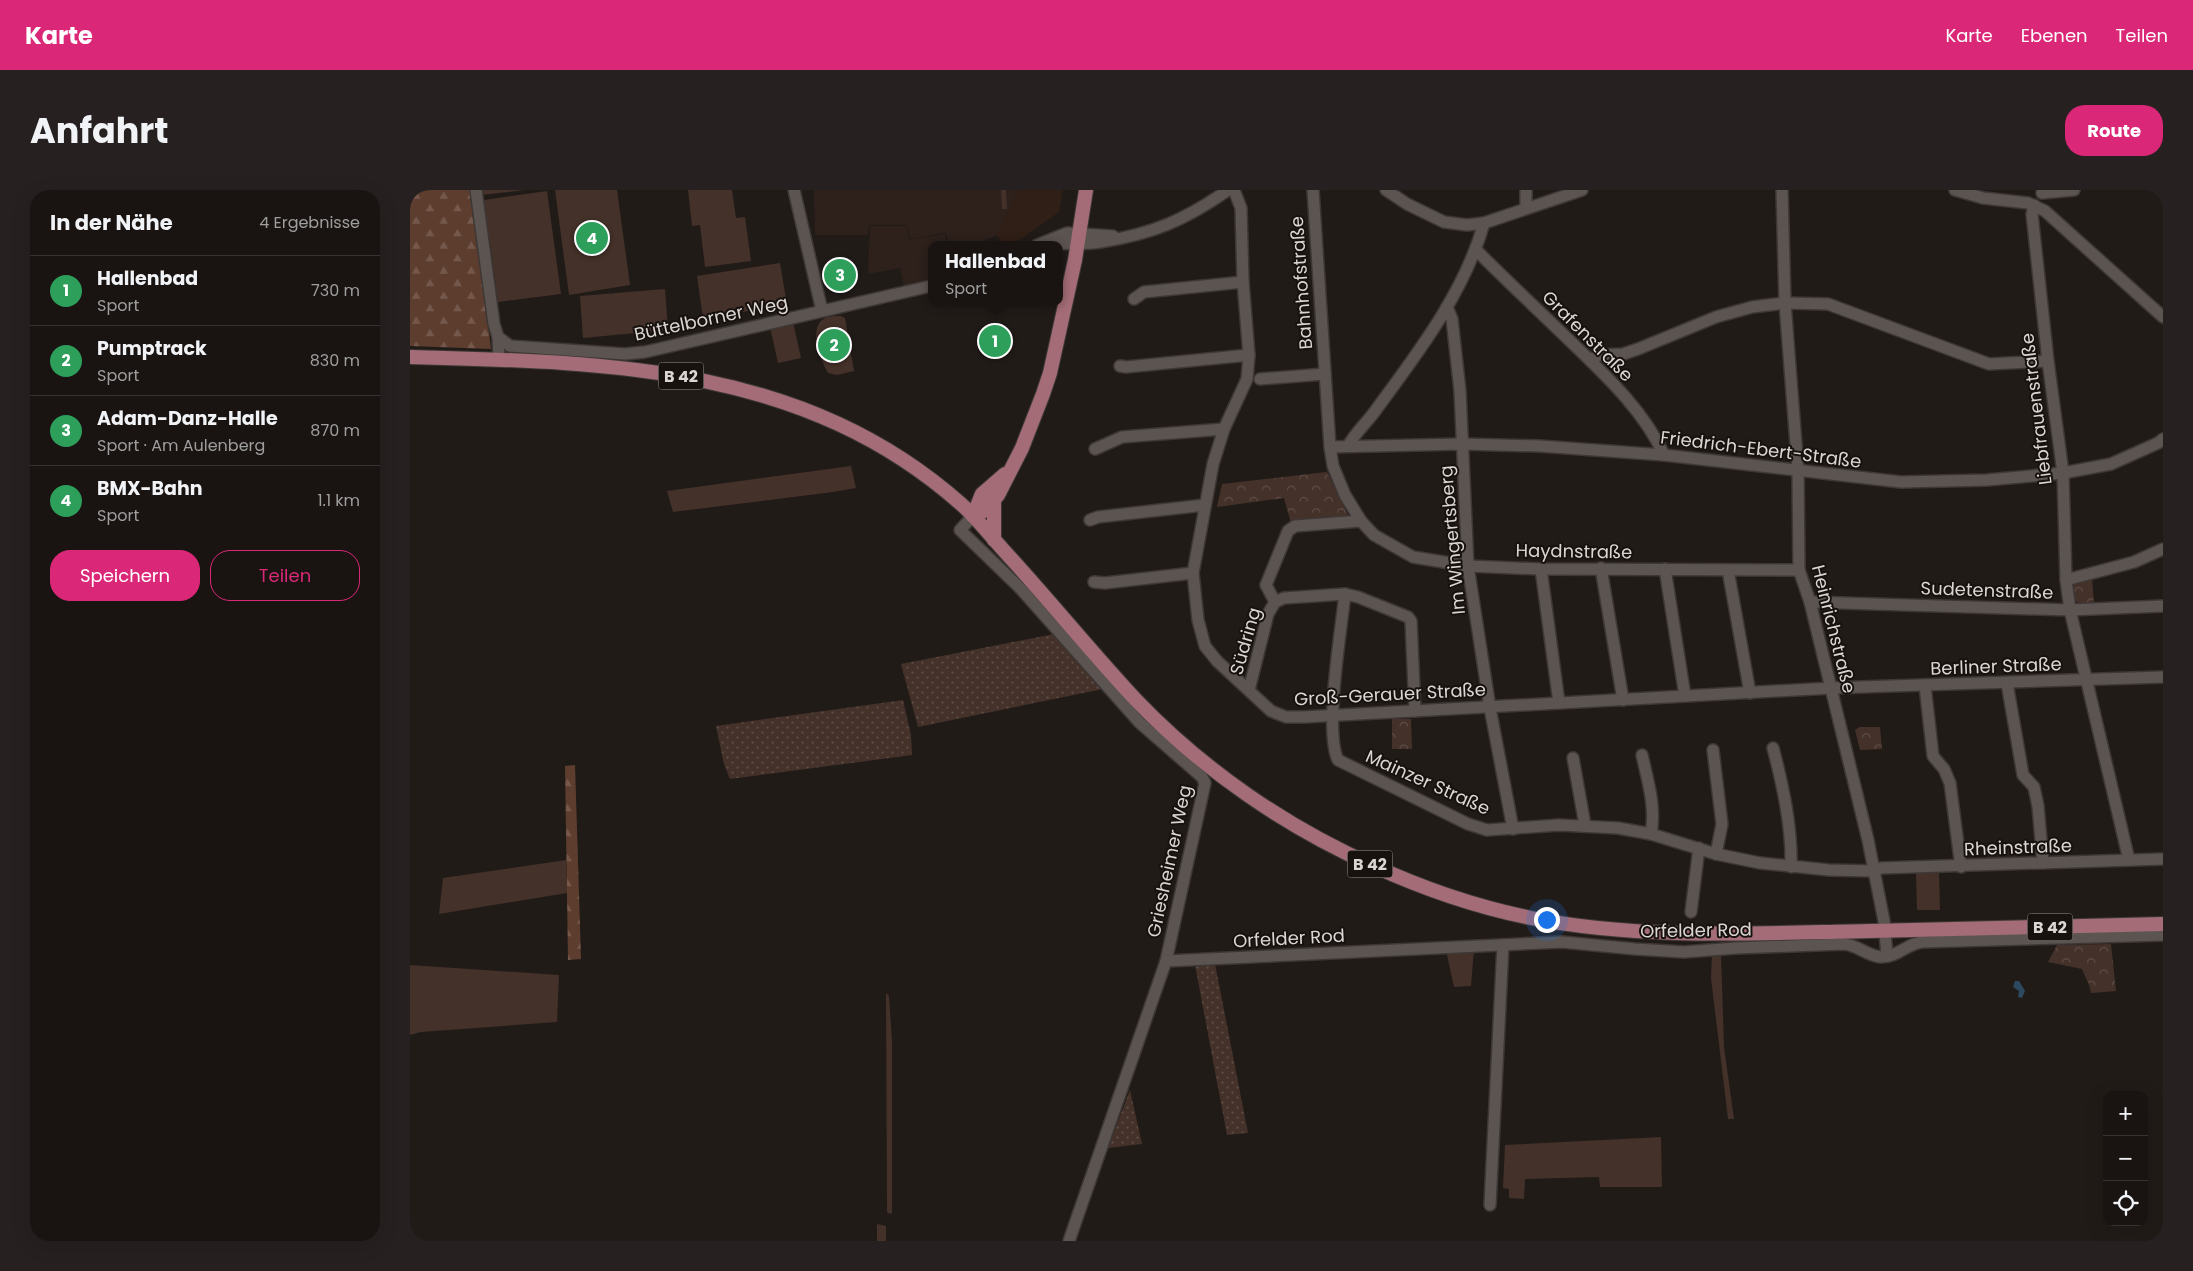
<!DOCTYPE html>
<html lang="de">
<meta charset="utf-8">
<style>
:root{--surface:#191412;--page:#262120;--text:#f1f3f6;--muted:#9f9e9f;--line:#373332;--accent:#db2777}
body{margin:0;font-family:Poppins,sans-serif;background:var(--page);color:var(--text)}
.controls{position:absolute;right:15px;bottom:15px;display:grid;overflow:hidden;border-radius:10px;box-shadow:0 5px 20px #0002}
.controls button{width:45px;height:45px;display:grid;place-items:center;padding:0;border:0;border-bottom:1px solid var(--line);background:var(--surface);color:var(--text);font:25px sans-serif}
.you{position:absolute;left:1136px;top:729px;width:18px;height:18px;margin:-12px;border:4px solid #fff;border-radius:50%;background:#1a73e8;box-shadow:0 0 0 8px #1a73e833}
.badge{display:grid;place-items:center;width:32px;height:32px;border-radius:50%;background:var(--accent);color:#fff;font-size:16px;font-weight:700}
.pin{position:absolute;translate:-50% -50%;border:2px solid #fff;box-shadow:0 1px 5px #0006}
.popup{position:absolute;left:518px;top:51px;width:135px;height:65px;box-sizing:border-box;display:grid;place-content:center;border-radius:10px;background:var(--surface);filter:drop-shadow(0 1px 4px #0005);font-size:16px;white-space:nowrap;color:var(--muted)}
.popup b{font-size:19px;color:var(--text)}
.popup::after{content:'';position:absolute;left:50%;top:100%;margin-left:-10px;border:10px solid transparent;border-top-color:var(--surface)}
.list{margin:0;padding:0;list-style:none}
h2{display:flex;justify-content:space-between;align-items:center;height:65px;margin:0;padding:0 20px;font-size:21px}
h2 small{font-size:16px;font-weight:400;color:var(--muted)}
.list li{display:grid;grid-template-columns:32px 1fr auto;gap:15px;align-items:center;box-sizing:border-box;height:70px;padding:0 20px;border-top:1px solid var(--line)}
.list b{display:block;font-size:19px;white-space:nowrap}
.list p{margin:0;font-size:16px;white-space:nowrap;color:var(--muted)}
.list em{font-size:16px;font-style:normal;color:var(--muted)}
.actions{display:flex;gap:10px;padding:15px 20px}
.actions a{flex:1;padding:11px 0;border:1px solid var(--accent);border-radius:20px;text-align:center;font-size:18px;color:var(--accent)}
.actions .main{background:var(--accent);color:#fff}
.icon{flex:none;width:28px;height:28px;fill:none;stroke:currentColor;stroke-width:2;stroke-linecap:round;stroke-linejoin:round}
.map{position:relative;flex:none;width:1753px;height:1051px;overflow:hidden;border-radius:20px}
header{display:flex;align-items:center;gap:30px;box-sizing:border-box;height:70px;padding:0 25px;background:var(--accent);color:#fff}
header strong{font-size:24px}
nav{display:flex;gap:28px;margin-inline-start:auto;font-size:18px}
.intro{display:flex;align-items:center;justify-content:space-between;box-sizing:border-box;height:120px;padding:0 30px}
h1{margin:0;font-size:35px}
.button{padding:12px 22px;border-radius:20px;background:var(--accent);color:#fff;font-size:18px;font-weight:700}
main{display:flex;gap:30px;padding:0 30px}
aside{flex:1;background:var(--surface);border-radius:20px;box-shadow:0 5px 20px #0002}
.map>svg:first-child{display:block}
.commercial{fill:#2f1f16}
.built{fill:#2e211c}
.grass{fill:#443129}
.forest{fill:url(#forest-firs)}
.park{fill:url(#park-crowns)}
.garden{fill:url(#garden-dots)}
.water{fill:#2d4960}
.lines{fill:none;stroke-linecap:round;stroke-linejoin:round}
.minor-casing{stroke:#3d3836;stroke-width:14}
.major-casing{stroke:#3d3836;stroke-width:16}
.minor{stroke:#5c5451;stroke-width:11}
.major{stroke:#a36c76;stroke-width:14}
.labels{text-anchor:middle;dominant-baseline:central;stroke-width:4;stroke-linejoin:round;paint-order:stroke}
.shield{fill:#18120f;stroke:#a09b99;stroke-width:1}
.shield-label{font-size:16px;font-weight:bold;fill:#dbd6d4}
.street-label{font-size:18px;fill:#dbd6d4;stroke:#18120f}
</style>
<header>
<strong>Karte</strong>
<nav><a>Karte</a><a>Ebenen</a><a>Teilen</a></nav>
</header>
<div class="intro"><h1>Anfahrt</h1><a class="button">Route</a></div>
<main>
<aside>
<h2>In der Nähe<small>4 Ergebnisse</small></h2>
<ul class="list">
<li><span class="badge" style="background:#2e9e5b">1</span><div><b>Hallenbad</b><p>Sport</p></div><em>730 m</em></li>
<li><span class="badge" style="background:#2e9e5b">2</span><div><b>Pumptrack</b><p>Sport</p></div><em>830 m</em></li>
<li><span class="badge" style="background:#2e9e5b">3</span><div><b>Adam-Danz-Halle</b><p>Sport · Am Aulenberg</p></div><em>870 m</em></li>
<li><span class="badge" style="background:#2e9e5b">4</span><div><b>BMX-Bahn</b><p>Sport</p></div><em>1.1 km</em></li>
</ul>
<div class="actions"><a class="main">Speichern</a><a>Teilen</a></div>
</aside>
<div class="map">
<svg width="1753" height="1051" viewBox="0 0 1753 1051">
<defs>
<pattern id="forest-firs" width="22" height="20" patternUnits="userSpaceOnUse" patternTransform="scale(1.25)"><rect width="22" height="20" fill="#5d3d2e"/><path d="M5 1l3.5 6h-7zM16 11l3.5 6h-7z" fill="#74584b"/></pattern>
<pattern id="park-crowns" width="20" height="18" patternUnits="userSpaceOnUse" patternTransform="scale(1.25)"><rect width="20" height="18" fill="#443129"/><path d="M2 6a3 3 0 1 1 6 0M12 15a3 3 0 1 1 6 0" fill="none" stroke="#5e4e47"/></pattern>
<pattern id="garden-dots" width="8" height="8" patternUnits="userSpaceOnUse" patternTransform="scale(1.25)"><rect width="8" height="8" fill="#443129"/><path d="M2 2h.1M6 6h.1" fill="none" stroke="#5e4e47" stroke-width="1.8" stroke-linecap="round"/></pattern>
</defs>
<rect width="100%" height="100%" fill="#211b18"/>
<!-- commercial -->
<path class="commercial" d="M608 0H653L649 22 603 55H593L587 45Z"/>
<!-- built -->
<g class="built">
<path d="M404 0H608L587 45 575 50V55H539L536 43 500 49 497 35H459L458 45H405Z"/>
<path d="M460 36H497L499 50 535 44 537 55H521V91L494 97 490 78 458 84Z"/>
<path d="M1607 658V671L1578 672V659Z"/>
</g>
<!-- grass -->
<g class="grass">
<path d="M72 0H115L72 5Z"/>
<path d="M145 0H207L220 95 159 105Z"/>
<path d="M278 0H322L326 28 335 27 341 71 295 77 290 35 282 36Z"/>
<path d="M591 0H596L597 19H592Z"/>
<path d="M137 1 151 104 88 112 74 10Z"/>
<path d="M370 73 377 115 293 128 287 86Z"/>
<path d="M255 99 258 140 173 148 170 106Z"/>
<path d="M431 126 435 128 444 181 427 185 418 183C411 171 397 137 415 128 419 126 426 126 431 126Z"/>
<path d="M383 132 391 168 368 173 360 137Z"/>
<path d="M441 276 446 298 423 302 263 322 257 301Z"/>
<path d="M156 670 157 703 29 724 33 688Z"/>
<path d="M1506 683H1529L1530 720H1507Z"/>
<path d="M1064 759 1061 796 1044 797 1036 760Z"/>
<path d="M1302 764H1311L1314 857 1324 929H1318L1301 788Z"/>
<path d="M0 775 149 785 147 832 11 842 0 845Z"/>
<path d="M476 803 479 806 482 851V1023L479 1024 477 1022Z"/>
<path d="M1251 947 1252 997H1190L1189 987 1115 989 1114 1009 1099 1008V999L1093 998 1095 955Z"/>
<path d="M467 1034 476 1036V1051H467Z"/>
</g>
<!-- forest -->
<g class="forest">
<path d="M0 0H61L81 159 0 156Z"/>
<path d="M165 575 171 769 158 770 155 576Z"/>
</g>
<!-- park -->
<g class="park">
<path d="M917 282 939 327 881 333 874 308 807 317 812 294Z"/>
<path d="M1682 387 1684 414H1671L1664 410 1661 398 1665 390Z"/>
<path d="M982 529H1001L1002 559H982Z"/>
<path d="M1450 537H1470L1472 559 1450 560 1445 540Z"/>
<path d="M1701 754 1706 801 1681 803C1680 794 1675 787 1672 779L1638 772 1647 755Z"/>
</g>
<!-- garden -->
<g class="garden">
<path d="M644 444 693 499 508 537 491 474Z"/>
<path d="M493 510 501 545 502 565 320 589 314 574 306 536Z"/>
<path d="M805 774 838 943 817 945 785 775Z"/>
<path d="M720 900 732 954 698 958Z"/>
</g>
<!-- water -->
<path class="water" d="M1605 791H1609L1615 801 1612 808 1608 807 1609 801 1603 797Z"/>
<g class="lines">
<defs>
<g id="minor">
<path d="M66 0 84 134 88 147 89 169"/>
<path d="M384 0 412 121"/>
<path d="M824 0 831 18 833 92 839 165 837 189 814 239 803 274 783 383 788 430 795 456 807 471 861 521 876 527H894L1421 498 1753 487"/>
<path d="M903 0 920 257 923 276 935 305 951 331 964 345 1003 367 1058 376 1131 379 1389 380"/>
<path d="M976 0 997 14 1034 32 1057 35 1074 33 1172 0"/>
<path d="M1372 0 1375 113 1388 280 1389 380 1400 412 1458 650 1474 731 1477 766"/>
<path d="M1545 0 1573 8 1618 13 1635 21 1753 127"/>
<path d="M1632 3 1664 0"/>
<path d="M1624 15 1622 24 1638 171 1653 283 1656 390 1660 420 1719 670"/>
<path d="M1116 18V0"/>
<path d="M627 55 657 43 703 46"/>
<path d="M636 55C654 52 673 55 690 52 743 44 775 30 818 0"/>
<path d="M1066 60C1096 90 1127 119 1157 148 1193 183 1233 219 1254 265"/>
<path d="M724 109 734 102 833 92"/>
<path d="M1037 117 1042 129 1050 201 1058 376 1080 518 1103 639"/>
<path d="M88 147 100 156 215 164 235 162 521 96"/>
<path d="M1180 170 1189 165 1213 164 1228 159 1306 127 1342 117 1375 113 1418 114 1579 174 1638 171"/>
<path d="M710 176 716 177 839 165"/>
<path d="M850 189 915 184"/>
<path d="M938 256C946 241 959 231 968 217 1010 160 1055 101 1074 33"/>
<path d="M920 257 1052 254 1129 256 1254 265 1491 292 1577 290 1653 283 1701 274 1748 253 1753 249"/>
<path d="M685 259 712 247 814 239"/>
<path d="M563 326 550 340 610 398 730 533 792 587 795 593 756 771 659 1051"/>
<path d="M680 330 688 327 795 315"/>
<path d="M1191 378 1213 510"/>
<path d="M1131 379 1149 513"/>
<path d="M1255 379 1275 506"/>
<path d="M1318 380 1340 503"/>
<path d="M1656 390 1724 372 1753 359"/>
<path d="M684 392 695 393 783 383"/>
<path d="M935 404C931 441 914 541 928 570L1058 634 1077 640 1149 635 1208 638 1241 644 1306 664 1350 673 1419 680 1464 681 1471 678 1753 669"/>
<path d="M865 412 856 395 878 341 885 336 951 331"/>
<path d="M1400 412 1660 420 1753 416"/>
<path d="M1597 493 1613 585 1624 597 1628 616 1633 673"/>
<path d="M1515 496 1523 566 1534 579 1540 593 1551 677"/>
<path d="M839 500 858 424 865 412 874 408 935 404 948 407 998 427 1001 431 1005 521"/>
<path d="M1363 558C1373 596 1382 637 1381 677"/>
<path d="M1303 560 1312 634 1306 664"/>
<path d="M1232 565C1238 592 1246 617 1241 644"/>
<path d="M1163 568 1175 635"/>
<path d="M1281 722 1289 658"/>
<path d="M756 771 1152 752 1225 759 1274 762 1326 758 1434 754C1448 755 1457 766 1471 767 1488 767 1496 754 1512 752L1753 745"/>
<path d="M1080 1015 1093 755"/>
</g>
<g id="major">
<path d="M0 167C198 172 394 175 551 314 568 329 582 348 597 364 641 412 682 463 726 510 793 580 876 637 964 676 1014 699 1067 717 1121 728 1232 750 1348 743 1461 741 1558 739 1656 736 1753 734"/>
<path d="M584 312V350"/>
<path d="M563 326 576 320 588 305 612 258 633 204 640 183 665 70 676 0"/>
<path d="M563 326 572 304 595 284"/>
</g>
</defs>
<!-- minor casing -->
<use href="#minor" class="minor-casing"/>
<!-- major casing -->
<use href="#major" class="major-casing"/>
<!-- minor -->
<use href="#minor" class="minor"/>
<!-- major -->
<use href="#major" class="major"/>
</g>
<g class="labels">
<!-- shield labels -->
<g class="shield">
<rect x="248.5" y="172.5" width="45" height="27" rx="4"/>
<rect x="937.5" y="660.5" width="45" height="27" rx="4"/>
<rect x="1617.5" y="723.5" width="45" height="27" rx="4"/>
</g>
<g class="shield-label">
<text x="271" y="186">B 42</text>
<text x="960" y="674">B 42</text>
<text x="1640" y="737">B 42</text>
</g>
<!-- street labels -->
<g class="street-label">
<text transform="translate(891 93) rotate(-94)">Bahnhofstraße</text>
<text transform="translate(301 128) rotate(-12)">Büttelborner Weg</text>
<text transform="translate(1178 146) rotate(45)">Grafenstraße</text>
<text transform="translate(1626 219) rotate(-97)">Liebfrauenstraße</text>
<text transform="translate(1351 259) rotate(7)">Friedrich-Ebert-Straße</text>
<text transform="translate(1042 350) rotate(-95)">Im Wingertsberg</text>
<text transform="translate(1164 361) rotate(1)">Haydnstraße</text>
<text transform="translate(1577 400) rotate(2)">Sudetenstraße</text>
<text transform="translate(1424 439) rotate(76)">Heinrichstraße</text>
<text transform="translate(835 451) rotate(-74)">Südring</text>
<text transform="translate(1586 476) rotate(-2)">Berliner Straße</text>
<text transform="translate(980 504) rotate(-3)">Groß-Gerauer Straße</text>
<text transform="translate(1018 592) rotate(24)">Mainzer Straße</text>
<text transform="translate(1608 657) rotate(-2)">Rheinstraße</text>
<text transform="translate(759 671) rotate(-78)">Griesheimer Weg</text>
<text transform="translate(1286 740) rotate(-1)">Orfelder Rod</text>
<text transform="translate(879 748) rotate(-3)">Orfelder Rod</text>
</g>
</g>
</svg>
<div class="controls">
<button>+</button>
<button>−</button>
<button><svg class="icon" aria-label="locate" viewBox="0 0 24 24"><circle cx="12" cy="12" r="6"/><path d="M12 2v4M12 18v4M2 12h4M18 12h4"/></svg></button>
</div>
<div class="you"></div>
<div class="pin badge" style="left:585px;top:151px;background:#2e9e5b">1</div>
<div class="popup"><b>Hallenbad</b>Sport</div>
<div class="pin badge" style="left:424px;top:155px;background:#2e9e5b">2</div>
<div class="pin badge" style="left:430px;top:85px;background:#2e9e5b">3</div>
<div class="pin badge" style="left:182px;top:48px;background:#2e9e5b">4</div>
</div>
</main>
